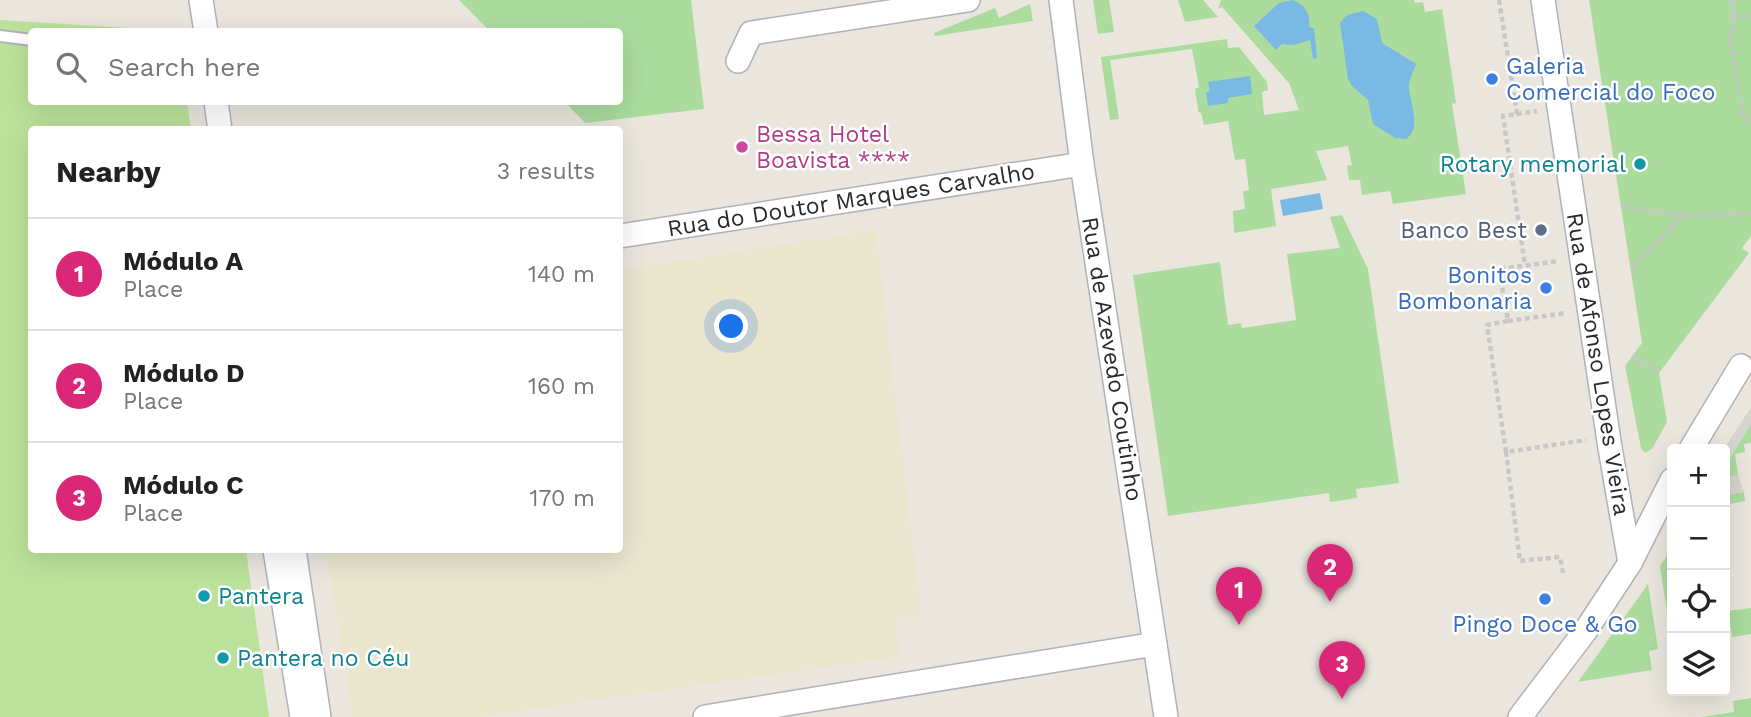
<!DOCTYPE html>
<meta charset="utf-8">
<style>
:root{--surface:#fff;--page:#f6f6f6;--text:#222;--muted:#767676;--line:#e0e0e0;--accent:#db2777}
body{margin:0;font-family:"Work Sans",sans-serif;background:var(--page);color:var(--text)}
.controls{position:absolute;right:21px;bottom:21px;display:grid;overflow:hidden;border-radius:7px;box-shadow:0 7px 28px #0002}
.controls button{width:63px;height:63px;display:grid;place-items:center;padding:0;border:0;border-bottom:2px solid var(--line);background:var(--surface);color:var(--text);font:35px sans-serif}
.you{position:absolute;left:732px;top:327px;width:24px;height:24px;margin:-18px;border:5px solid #fff;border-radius:50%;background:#1a73e8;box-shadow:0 0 0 10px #1a73e833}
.badge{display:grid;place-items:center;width:46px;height:46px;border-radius:50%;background:var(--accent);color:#fff;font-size:23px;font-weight:700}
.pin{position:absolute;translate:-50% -58px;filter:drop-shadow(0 2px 4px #0008)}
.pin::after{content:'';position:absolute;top:37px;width:24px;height:21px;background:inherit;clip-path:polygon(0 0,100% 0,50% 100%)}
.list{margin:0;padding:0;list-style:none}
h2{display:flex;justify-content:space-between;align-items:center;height:91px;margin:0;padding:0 28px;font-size:30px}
h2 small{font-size:23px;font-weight:400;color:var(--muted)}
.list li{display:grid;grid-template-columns:46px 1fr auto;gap:21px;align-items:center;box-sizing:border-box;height:112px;padding:0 28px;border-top:2px solid var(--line)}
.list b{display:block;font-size:26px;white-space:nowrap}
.list p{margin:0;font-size:23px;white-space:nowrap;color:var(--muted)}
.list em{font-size:23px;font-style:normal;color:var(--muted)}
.icon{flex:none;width:38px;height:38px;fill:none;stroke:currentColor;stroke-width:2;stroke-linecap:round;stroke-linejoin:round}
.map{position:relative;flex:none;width:1751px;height:717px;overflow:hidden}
.search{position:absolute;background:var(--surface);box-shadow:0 7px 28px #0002;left:28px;top:28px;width:595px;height:77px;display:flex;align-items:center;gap:18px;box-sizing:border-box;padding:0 24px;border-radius:7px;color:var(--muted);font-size:26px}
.panel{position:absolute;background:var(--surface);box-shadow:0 7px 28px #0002;left:28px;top:126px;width:595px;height:427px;border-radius:7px}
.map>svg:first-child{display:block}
.education{fill:#eae5cd}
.green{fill:#abdc9e}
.pitch{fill:#bbe29a}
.plaza{fill:#d7d5cf}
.water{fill:#79b9e3}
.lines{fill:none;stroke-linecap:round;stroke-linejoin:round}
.lane-casing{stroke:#b0b1bc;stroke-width:14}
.street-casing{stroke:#b0b1bc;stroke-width:26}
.path{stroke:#c7c7c7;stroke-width:4.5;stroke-dasharray:5 3.5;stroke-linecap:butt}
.lane{stroke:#fff;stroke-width:10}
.street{stroke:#fff;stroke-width:23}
.shop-dot{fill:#3f7fe0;stroke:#fff;stroke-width:2.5}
.hotel-dot{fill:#d1479c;stroke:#fff;stroke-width:2.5}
.culture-dot{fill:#0f9aa8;stroke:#fff;stroke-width:2.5}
.service-dot{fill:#5c6f8a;stroke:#fff;stroke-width:2.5}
.labels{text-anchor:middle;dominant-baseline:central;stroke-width:5;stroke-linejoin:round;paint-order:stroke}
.shop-label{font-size:23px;fill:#366cbe;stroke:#fff;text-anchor:start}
.hotel-label{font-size:23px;fill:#b23c85;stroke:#fff;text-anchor:start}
.culture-label{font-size:23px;fill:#0d838f;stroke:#fff;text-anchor:start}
.street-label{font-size:23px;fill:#292929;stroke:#fff}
.service-label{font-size:23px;fill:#4e5e75;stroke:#fff;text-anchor:end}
</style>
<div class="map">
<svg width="1751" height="717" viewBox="0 0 1751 717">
<rect width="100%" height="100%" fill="#eae6dd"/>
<!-- education -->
<path class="education" d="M876 230 921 614 896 618 899 657 479 717H353L326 550H620V270Z"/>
<!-- green -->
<g class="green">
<path d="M459 0H691L704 109 585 123 565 102H620V32L490 31Z"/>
<path d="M1093 0H1109L1114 32 1098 34Z"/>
<path d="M1178 0H1203L1218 17 1185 22Z"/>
<path d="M1221 0H1414L1415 3 1423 2 1425 12 1442 9 1456 103 1452 104 1466 194 1393 204 1390 191 1362 195 1360 180H1349L1347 166 1352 165 1348 146 1316 151 1327 180 1271 189 1276 226 1234 233 1233 211 1245 209 1243 191 1249 190 1245 159 1235 160 1228 121 1204 125 1201 113 1198 112V109L1195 89 1199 87 1192 49 1110 60 1119 119 1110 120 1101 57 1227 39 1228 48 1239 47 1267 82 1268 90 1262 92 1264 115 1299 110 1289 83 1222 7 1218 9Z"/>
<path d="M1589 0H1751V236L1742 248 1749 253 1659 373 1667 422 1652 449 1645 453 1641 448 1625 366 1642 343Z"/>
<path d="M1030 4 1033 21 935 36 934 33 995 8 999 18Z"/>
<path d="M1342 215 1368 269 1399 483 1356 489 1357 498 1330 502 1329 493 1168 516 1133 275 1220 262 1228 325 1241 323 1242 328 1296 320 1287 254 1340 248 1330 217Z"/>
<path d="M1751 424V443L1744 444 1745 452 1735 454 1738 475 1725 478V466Z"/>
<path d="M1744 492 1745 501 1725 505V495Z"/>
<path d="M1672 548V567L1669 568 1672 587V645L1660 566Z"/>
<path d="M1648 584 1658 649 1649 651 1652 670 1578 682Z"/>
<path d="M1751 608V634L1732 637 1728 611Z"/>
<path d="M1751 698V717H1701L1734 712 1733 701Z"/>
</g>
<!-- pitch -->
<path class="pitch" d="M0 20 177 31 32 32V102H187L191 129 32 130V550H246L269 717H0Z"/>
<!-- plaza -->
<g class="plaza">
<path d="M1751 407V424L1725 466 1724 449Z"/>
<path d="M1738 475 1744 492 1725 495V478Z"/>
</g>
<!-- water -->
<g class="water">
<path d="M1292 0C1305 4 1311 14 1309 27L1314 28 1317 58 1313 59 1310 40 1294 45 1282 44 1276 50 1254 26 1279 3Z"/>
<path d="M1363 11 1377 19 1382 43 1416 64C1414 71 1409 78 1409 86 1409 102 1423 128 1406 139L1395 138 1373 124 1368 100 1352 86 1348 79 1340 23 1347 15Z"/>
<path d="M1250 76 1252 94 1228 98V103L1208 106 1206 92 1210 91 1208 82Z"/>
<path d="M1320 193 1323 209 1283 216 1280 200Z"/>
</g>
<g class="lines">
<defs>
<path id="lane" d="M0 36 32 40"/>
<g id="street">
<path d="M201 0 206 32"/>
<path d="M1061 0 1082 164 1166 717"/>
<path d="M1543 0 1610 448 1630 563"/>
<path d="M738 61 751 33 968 0"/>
<path d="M216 102 220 130"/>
<path d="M620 236 1082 164"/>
<path d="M1691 449 1741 366"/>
<path d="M275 550 302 717"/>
<path d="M294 550 319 717"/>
<path d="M705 717 1155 644"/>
<path d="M1520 717 1586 630 1630 563 1672 480"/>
</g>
</defs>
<!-- lane casing -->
<use href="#lane" class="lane-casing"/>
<!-- street casing -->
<use href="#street" class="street-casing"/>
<!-- path -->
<g class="path">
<path d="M1499 0 1517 114 1503 116 1525 265"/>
<path d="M1732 0 1734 15 1730 41 1743 116 1751 123"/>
<path d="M1734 15 1751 17"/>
<path d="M1517 114 1537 111"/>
<path d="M1621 206 1682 216 1751 213"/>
<path d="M1631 269 1681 217"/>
<path d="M1508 321 1566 313"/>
<path d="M1632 356 1659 373"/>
<path d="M1506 452 1487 325 1508 321 1499 269 1559 261"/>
<path d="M1563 573 1560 557 1520 561 1506 452 1586 440"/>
</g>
<!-- lane -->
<use href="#lane" class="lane"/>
<!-- street -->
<use href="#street" class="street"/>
</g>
<!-- markers -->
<g class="shop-dot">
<circle cx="1492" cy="79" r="7"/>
<circle cx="1546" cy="288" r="7"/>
<circle cx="1545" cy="599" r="7"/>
</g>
<circle class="hotel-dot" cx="742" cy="147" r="7"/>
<g class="culture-dot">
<circle cx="1640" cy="164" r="7"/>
<circle cx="204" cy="596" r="7"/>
<circle cx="223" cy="658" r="7"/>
</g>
<circle class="service-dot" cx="1541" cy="230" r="7"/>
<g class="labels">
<!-- shop labels -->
<g class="shop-label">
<text x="1506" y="66">Galeria<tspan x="1506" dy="26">Comercial do Foco</tspan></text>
<text x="1532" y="275" text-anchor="end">Bonitos<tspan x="1532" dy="26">Bombonaria</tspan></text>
<text x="1545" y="624" text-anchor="middle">Pingo Doce &amp; Go</text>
</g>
<!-- hotel labels -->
<g class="hotel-label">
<text x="756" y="134">Bessa Hotel<tspan x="756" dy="26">Boavista ****</tspan></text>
</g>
<!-- culture labels -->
<g class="culture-label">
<text x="1626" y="164" text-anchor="end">Rotary memorial</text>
<text x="218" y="596">Pantera</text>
<text x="237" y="658">Pantera no Céu</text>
</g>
<!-- street labels -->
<g class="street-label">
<text transform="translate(851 200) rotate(-9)">Rua do Doutor Marques Carvalho</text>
<text transform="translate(1112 359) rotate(81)">Rua de Azevedo Coutinho</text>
<text transform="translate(1598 364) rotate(81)">Rua de Afonso Lopes Vieira</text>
</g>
<!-- service labels -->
<g class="service-label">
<text x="1527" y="230">Banco Best</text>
</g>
</g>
</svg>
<div class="controls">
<button>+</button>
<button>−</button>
<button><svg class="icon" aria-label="locate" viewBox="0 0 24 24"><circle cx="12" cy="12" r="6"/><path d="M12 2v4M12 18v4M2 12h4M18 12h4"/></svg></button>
<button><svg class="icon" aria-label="layers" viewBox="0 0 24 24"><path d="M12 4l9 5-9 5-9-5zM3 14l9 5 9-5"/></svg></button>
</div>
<div class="you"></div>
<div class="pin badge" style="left:1239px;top:625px">1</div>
<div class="pin badge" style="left:1330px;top:602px">2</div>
<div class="pin badge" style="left:1342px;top:699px">3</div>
<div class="search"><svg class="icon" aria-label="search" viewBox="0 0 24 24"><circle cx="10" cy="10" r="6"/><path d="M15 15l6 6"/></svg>Search here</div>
<section class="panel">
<h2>Nearby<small>3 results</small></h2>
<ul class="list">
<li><span class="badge">1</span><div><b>Módulo A</b><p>Place</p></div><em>140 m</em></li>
<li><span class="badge">2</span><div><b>Módulo D</b><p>Place</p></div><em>160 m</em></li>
<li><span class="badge">3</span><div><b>Módulo C</b><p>Place</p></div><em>170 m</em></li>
</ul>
</section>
</div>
